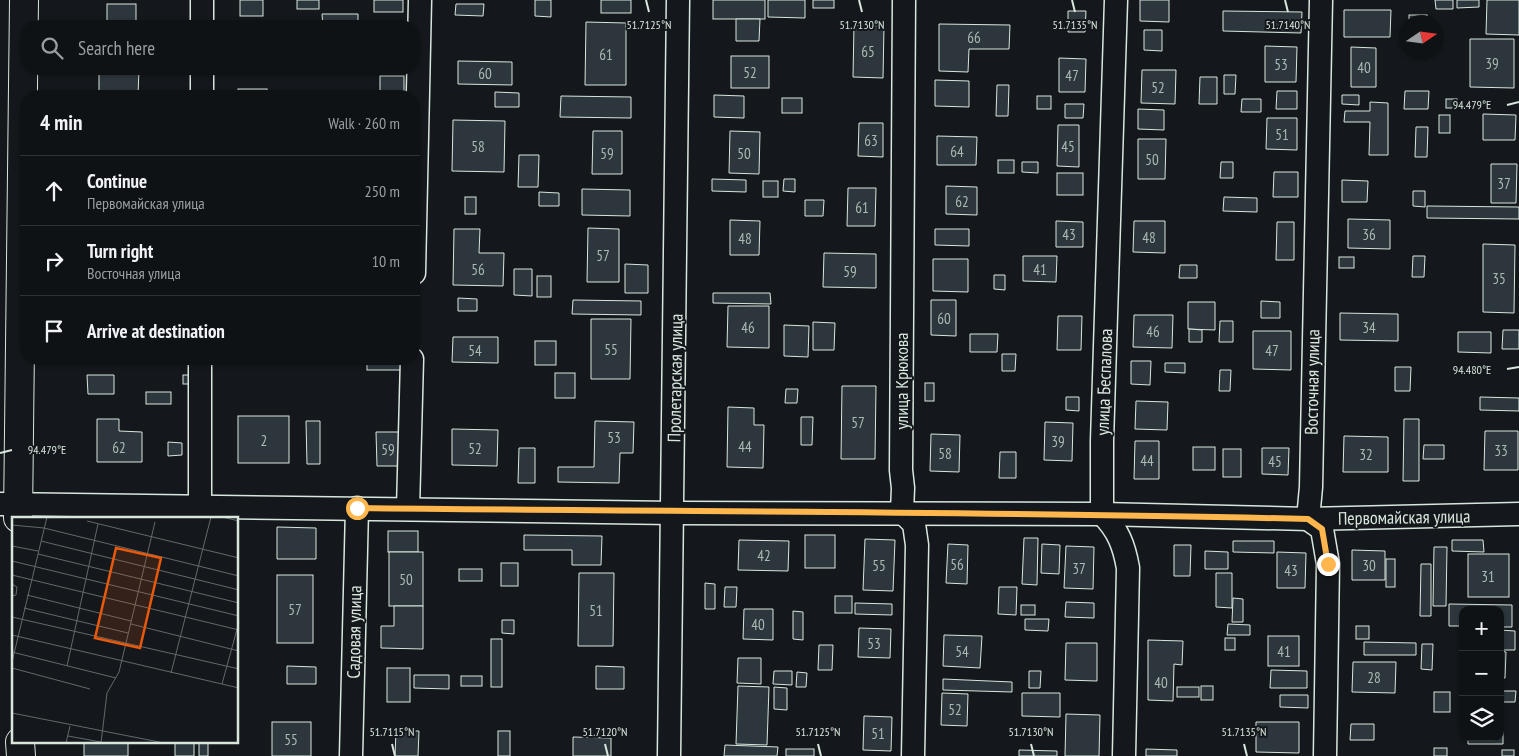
<!DOCTYPE html>
<meta charset="utf-8">
<style>
:root{--surface:#0f1215;--page:#181b1e;--text:#f1f3f6;--muted:#9b9ea0;--line:#2f3234}
body{margin:0;font-family:"PT Sans Narrow",sans-serif;background:var(--page);color:var(--text)}
.controls{position:absolute;right:15px;bottom:15px;display:grid;overflow:hidden;border-radius:10px;box-shadow:0 1px 4px #0004}
.controls button{width:45px;height:45px;display:grid;place-items:center;padding:0;border:0;border-bottom:1px solid var(--line);background:var(--surface);color:var(--text);font:25px sans-serif}
.compass{position:absolute;left:1399px;top:15px;width:45px;height:45px;border-radius:50%;background:var(--surface);box-shadow:0 1px 4px #0004;rotate:77deg}
.stop{position:absolute;width:15px;height:15px;margin:-11px;border:4px solid #ffb74d;border-radius:50%;background:#fff}
.stop.end{background:#ffb74d;border-color:#fff;box-shadow:0 1px 5px #0008}
.list{margin:0;padding:0;list-style:none}
h2{display:flex;justify-content:space-between;align-items:center;height:65px;margin:0;padding:0 20px;font-size:21px}
h2 small{font-size:16px;font-weight:400;color:var(--muted)}
.list li{display:grid;grid-template-columns:32px 1fr auto;gap:15px;align-items:center;box-sizing:border-box;height:70px;padding:0 20px;border-top:1px solid var(--line)}
.list b{display:block;font-size:19px;white-space:nowrap}
.list p{margin:0;font-size:16px;white-space:nowrap;color:var(--muted)}
.list em{font-size:16px;font-style:normal;color:var(--muted)}
.icon{flex:none;width:28px;height:28px;fill:none;stroke:currentColor;stroke-width:2;stroke-linecap:round;stroke-linejoin:round}
.map{position:relative;flex:none;width:1519px;height:756px;overflow:hidden}
.search{position:absolute;background:var(--surface);box-shadow:0 1px 4px #0004;left:20px;top:20px;width:400px;height:55px;display:flex;align-items:center;gap:12px;box-sizing:border-box;padding:0 18px;border-radius:20px;color:var(--muted);font-size:19px}
.panel{position:absolute;background:var(--surface);box-shadow:0 1px 4px #0004;left:20px;top:90px;width:400px;height:275px;border-radius:20px}
.map>svg:first-child{display:block}
.building{fill:#2c363c;stroke:#d8e6dc}
.lines{fill:none;stroke-linecap:round;stroke-linejoin:round}
.minor-casing{stroke:#d8e6dc;stroke-width:25}
.tertiary-casing{stroke:#d8e6dc;stroke-width:30}
.minor{stroke:#14181c;stroke-width:22}
.tertiary{stroke:#14181c;stroke-width:28}
.route{stroke:#ffb74d;stroke-width:6}
.ticks{fill:none;stroke:#d8e6dc;stroke-width:2}
.labels{text-anchor:middle;dominant-baseline:central;stroke-width:4;stroke-linejoin:round;paint-order:stroke}
.number-label{font-size:15px;fill:#adbab4}
.street-label{font-size:18px;fill:#d8e6dc;stroke:#14181c}
.inset-road{fill:none;stroke:#626a69;stroke-width:1}
.view{fill:#e8590c;fill-opacity:0.15;stroke:#e8590c;stroke-width:2.5}
.inset-edge{fill:none;stroke:#d8e6dc;stroke-width:2.5}
.ticks-label{font-size:12px;text-anchor:middle;fill:#d8e6dc;stroke:#14181c;stroke-width:4;stroke-linejoin:round;paint-order:stroke}
</style>
<div class="map">
<svg width="1519" height="756" viewBox="0 0 1519 756">
<rect width="100%" height="100%" fill="#14181c"/>
<!-- building -->
<g class="building">
<rect x="240" y="0" width="23" height="16"/>
<rect x="297" y="0" width="22" height="9"/>
<rect x="374" y="0" width="29" height="12"/>
<path d="M535 0H551V17L535 16Z"/>
<rect x="601" y="0" width="30" height="13"/>
<rect x="713" y="0" width="52" height="19"/>
<path d="M768 0H805V18L768 17Z"/>
<rect x="813" y="0" width="21" height="8"/>
<path d="M1140 0H1169V22L1140 21Z"/>
<path d="M1435 0H1453V9H1436Z"/>
<path d="M1457 0H1479V7L1457 8Z"/>
<path d="M1487 0H1519V35L1486 34Z"/>
<rect x="107" y="4" width="29" height="18"/>
<path d="M456 4H484L483 16 455 15Z"/>
<path d="M1344 10H1391L1390 37H1344Z"/>
<path d="M1068 11H1086L1085 32H1068Z"/>
<path d="M1223 11 1302 12 1301 33 1223 31Z"/>
<path d="M322 14H358V26H323Z"/>
<rect x="1409" y="15" width="18" height="7"/>
<path d="M736 19H760L759 41H736Z"/>
<path d="M586 22 626 23V85H585Z"/>
<path d="M939 24 1010 25 1009 49H969L968 72 939 71Z"/>
<path d="M854 25 884 26 883 78 853 77Z"/>
<path d="M1144 30H1162V51L1144 50Z"/>
<path d="M1470 39H1514V88L1470 87Z"/>
<path d="M1265 46 1297 47 1296 82H1265Z"/>
<path d="M1351 47 1376 48V87H1351Z"/>
<rect x="731" y="56" width="38" height="32"/>
<path d="M1059 58 1086 59 1085 92H1059Z"/>
<path d="M458 61 512 62V85L458 84Z"/>
<path d="M99 69H139L138 96H99Z"/>
<path d="M1142 70H1176L1175 104 1141 103Z"/>
<path d="M1224 75H1236L1235 94H1224Z"/>
<rect x="380" y="76" width="24" height="20"/>
<path d="M1200 77H1217V104H1199Z"/>
<path d="M935 80 969 81V107L935 106Z"/>
<path d="M997 85H1009L1008 116H996Z"/>
<rect x="238" y="89" width="29" height="7"/>
<path d="M1277 91H1297V109H1276Z"/>
<path d="M1405 91H1429L1428 109H1404Z"/>
<path d="M495 92 519 93V107H495Z"/>
<path d="M714 95 744 96V118L714 117Z"/>
<path d="M1342 95H1359V105L1342 104Z"/>
<path d="M561 96 631 97V118L560 117Z"/>
<rect x="1037" y="96" width="14" height="13"/>
<rect x="782" y="98" width="20" height="15"/>
<path d="M1242 99H1261V112H1241Z"/>
<rect x="1446" y="99" width="11" height="9"/>
<path d="M1370 102 1388 103V155H1369L1370 122H1344L1345 111H1370Z"/>
<path d="M1065 104H1084L1083 118H1065Z"/>
<path d="M1138 109 1164 110V130L1138 129Z"/>
<path d="M1483 114 1516 115 1515 140H1483Z"/>
<rect x="1439" y="115" width="11" height="18"/>
<path d="M1267 118H1297V150L1266 149Z"/>
<path d="M453 120 505 121 504 172 452 171Z"/>
<path d="M859 123H883V157L858 156Z"/>
<path d="M1058 125H1079V167L1057 166Z"/>
<path d="M1416 127H1428L1427 157H1415Z"/>
<path d="M593 131H622V174H592Z"/>
<path d="M730 131 760 132 759 174 729 173Z"/>
<path d="M937 136 977 137 976 165H937Z"/>
<path d="M1138 139H1166L1165 179H1138Z"/>
<path d="M519 155H539L538 187H518Z"/>
<rect x="998" y="160" width="16" height="13"/>
<path d="M1022 162H1038V173L1022 172Z"/>
<path d="M1221 162H1233V178H1220Z"/>
<path d="M1491 164H1517L1516 203H1491Z"/>
<path d="M1274 172H1298V197H1273Z"/>
<rect x="1057" y="173" width="26" height="22"/>
<path d="M712 179 746 180V192L712 191Z"/>
<path d="M784 179H795V192L783 191Z"/>
<path d="M1342 180 1368 181 1367 202H1342Z"/>
<rect x="763" y="181" width="15" height="16"/>
<path d="M946 186 977 187V215L946 214Z"/>
<path d="M848 188H876L875 226H847Z"/>
<path d="M582 189 630 190V216L582 215Z"/>
<path d="M1413 191H1425V207L1413 206Z"/>
<path d="M539 192 559 193V206H539Z"/>
<rect x="465" y="197" width="11" height="17"/>
<path d="M1224 197 1257 198V212L1223 211Z"/>
<path d="M805 200H824L823 216H805Z"/>
<path d="M1427 206 1519 207V219L1427 218Z"/>
<path d="M1348 219 1390 220V249L1348 248Z"/>
<path d="M730 220 760 221 759 255H730Z"/>
<path d="M1056 221 1083 222V247H1056Z"/>
<path d="M1134 221H1165V253L1133 252Z"/>
<path d="M1277 222H1294V260H1276Z"/>
<path d="M588 228 619 229V282H587Z"/>
<path d="M454 229H480L479 253H504L503 286 453 285Z"/>
<path d="M935 229H969V246L935 245Z"/>
<path d="M1483 244 1515 245 1514 313 1483 312Z"/>
<path d="M824 253 876 254V288L823 287Z"/>
<path d="M1023 256H1057L1056 282 1023 281Z"/>
<path d="M1413 256H1425L1424 277H1412Z"/>
<rect x="1339" y="257" width="15" height="11"/>
<path d="M933 259H968V292L933 291Z"/>
<path d="M625 264 648 265V293H625Z"/>
<path d="M1180 265H1197V278H1179Z"/>
<path d="M514 269H532V296L514 295Z"/>
<path d="M994 275H1005V290L994 289Z"/>
<rect x="537" y="276" width="14" height="21"/>
<path d="M713 293H770L771 304 713 303Z"/>
<path d="M458 298 477 299V311H458Z"/>
<path d="M573 300 641 301V315L572 314Z"/>
<path d="M931 300H956V336L931 335Z"/>
<path d="M1261 301 1280 302V318H1261Z"/>
<path d="M1188 302H1215V330L1188 329Z"/>
<path d="M728 306H769V348L727 347Z"/>
<path d="M1340 313 1398 314V341L1340 340Z"/>
<path d="M1134 315H1173L1172 348 1133 347Z"/>
<path d="M1058 316H1082L1081 350H1057Z"/>
<path d="M591 319H631L630 379H591Z"/>
<path d="M1220 321H1233V342H1219Z"/>
<path d="M813 322 835 323 834 350H813Z"/>
<path d="M784 325 809 326 808 357 784 356Z"/>
<path d="M1189 329 1202 330V342H1189Z"/>
<path d="M1503 330H1519V349H1502Z"/>
<path d="M1253 331H1291V370L1253 369Z"/>
<path d="M1458 332H1491V353L1458 352Z"/>
<path d="M970 334H998L997 352H970Z"/>
<path d="M453 337H498V363L452 362Z"/>
<rect x="535" y="341" width="21" height="24"/>
<path d="M1002 354H1016L1015 371H1002Z"/>
<rect x="94" y="359" width="34" height="5"/>
<rect x="367" y="359" width="34" height="11"/>
<path d="M1131 361H1151L1150 385 1131 384Z"/>
<path d="M1165 363H1185V373L1165 372Z"/>
<path d="M1395 367H1411L1410 391H1395Z"/>
<path d="M1220 370H1231L1230 391H1219Z"/>
<rect x="555" y="373" width="20" height="25"/>
<path d="M87 375H114V394H88Z"/>
<rect x="183" y="375" width="6" height="9"/>
<rect x="925" y="383" width="9" height="18"/>
<path d="M842 386H876L875 459H841Z"/>
<path d="M786 389H798L797 403H785Z"/>
<rect x="146" y="392" width="25" height="12"/>
<path d="M1066 397H1079V411L1066 410Z"/>
<path d="M1480 397 1519 398V411L1480 410Z"/>
<path d="M1136 401 1168 402 1167 430 1135 429Z"/>
<path d="M728 407 754 408V425H764L763 468 727 467Z"/>
<rect x="238" y="416" width="51" height="47"/>
<path d="M801 417H813L812 445H801Z"/>
<path d="M97 419H119V431L142 432V462H97Z"/>
<path d="M1404 419H1419V481H1403Z"/>
<path d="M306 421H320V464H307Z"/>
<path d="M595 421 634 422 633 453H620L619 483 558 482V467H594Z"/>
<path d="M1045 422 1073 423 1072 461 1044 460Z"/>
<path d="M452 429 498 430 497 466 452 465Z"/>
<path d="M1485 431H1518V470H1484Z"/>
<path d="M376 432H400V466H377Z"/>
<path d="M931 434 960 435 959 472 930 471Z"/>
<path d="M1344 436 1388 437V472H1343Z"/>
<path d="M1135 441H1159V479H1134Z"/>
<path d="M168 442 182 443V455L168 456Z"/>
<path d="M1424 445H1444V459H1423Z"/>
<rect x="1193" y="447" width="22" height="23"/>
<path d="M519 448H535V483H518Z"/>
<path d="M1262 448H1289L1288 475 1262 474Z"/>
<rect x="1223" y="449" width="18" height="28"/>
<path d="M1000 452H1016V478H999Z"/>
<path d="M277 527 316 528V559H277Z"/>
<rect x="388" y="531" width="30" height="21"/>
<path d="M524 535 602 536 601 565H572V550H524Z"/>
<rect x="805" y="535" width="30" height="33"/>
<path d="M1024 538H1038L1037 585 1022 584Z"/>
<path d="M865 539 895 540 893 591 863 590Z"/>
<path d="M739 540 789 541 788 571 738 570Z"/>
<path d="M1452 540H1483L1484 552 1452 551Z"/>
<path d="M1233 541H1274V553L1233 552Z"/>
<path d="M948 544 968 545 967 584 946 583Z"/>
<path d="M1042 544 1060 545 1059 574 1041 573Z"/>
<path d="M1174 545H1191L1190 576H1174Z"/>
<path d="M1066 546 1094 547 1093 589 1064 588Z"/>
<path d="M1434 547H1447L1446 606H1433Z"/>
<path d="M1352 550 1385 551V580H1352Z"/>
<path d="M1205 551 1228 552V569H1205Z"/>
<rect x="389" y="552" width="34" height="54"/>
<path d="M1277 552 1306 553 1305 588H1277Z"/>
<rect x="1468" y="554" width="41" height="43"/>
<rect x="1386" y="559" width="9" height="28"/>
<rect x="501" y="563" width="17" height="23"/>
<path d="M1421 564H1431V616H1420Z"/>
<rect x="459" y="569" width="23" height="12"/>
<path d="M579 573H614L613 646H578Z"/>
<path d="M1216 573H1232V608L1216 607Z"/>
<rect x="277" y="575" width="36" height="68"/>
<path d="M705 583 715 584V609H705Z"/>
<path d="M725 587H737L736 607H724Z"/>
<path d="M999 587H1017L1016 615 998 614Z"/>
<rect x="835" y="596" width="17" height="17"/>
<path d="M1233 598 1243 599V622H1232Z"/>
<path d="M1066 602 1094 603V618L1065 617Z"/>
<path d="M855 603 892 604V615L855 614Z"/>
<path d="M1449 604 1512 605V627H1500V610H1463V626H1449Z"/>
<rect x="1021" y="605" width="14" height="10"/>
<path d="M394 606H423V649L381 648V626H394Z"/>
<path d="M744 609H773V640L743 639Z"/>
<path d="M793 611 803 612V640L793 639Z"/>
<path d="M1025 619H1049L1048 631 1025 630Z"/>
<path d="M502 620H514V634L502 633Z"/>
<path d="M1228 624 1250 625V635H1227Z"/>
<rect x="1356" y="626" width="13" height="13"/>
<path d="M859 628 891 629 890 658 858 657Z"/>
<path d="M1500 630 1515 631V650H1500Z"/>
<path d="M944 635 982 636 980 668 943 666Z"/>
<rect x="1268" y="636" width="31" height="30"/>
<rect x="1225" y="638" width="10" height="12"/>
<rect x="491" y="639" width="11" height="48"/>
<path d="M1148 640 1183 641 1182 665 1174 664 1173 701 1148 700Z"/>
<path d="M1364 642 1416 643V655H1364Z"/>
<path d="M1066 643H1097V681L1065 680Z"/>
<path d="M1422 644H1433L1432 670 1421 669Z"/>
<path d="M819 645H833L832 670H818Z"/>
<path d="M1500 651 1506 652 1505 678H1500Z"/>
<path d="M738 658H761V684L737 683Z"/>
<path d="M1353 662H1396L1395 693 1352 692Z"/>
<path d="M287 666 316 667V684H287Z"/>
<path d="M596 666 624 667V689H596Z"/>
<rect x="387" y="668" width="23" height="34"/>
<path d="M1271 670 1307 671V688H1270Z"/>
<path d="M774 671H792V685L773 684Z"/>
<path d="M1029 671H1041L1040 688H1029Z"/>
<path d="M797 672 807 673 806 687H796Z"/>
<path d="M414 675H449V689L414 688Z"/>
<rect x="461" y="676" width="21" height="10"/>
<path d="M943 679 1012 682V692L943 690Z"/>
<path d="M738 686 769 687 767 745 736 744Z"/>
<rect x="1201" y="686" width="12" height="14"/>
<path d="M774 687 787 688V710L774 709Z"/>
<rect x="1177" y="687" width="22" height="10"/>
<path d="M1500 691H1516L1515 702H1500Z"/>
<rect x="1434" y="692" width="16" height="20"/>
<path d="M942 693 968 694 967 726 941 725Z"/>
<path d="M1022 693H1060V717L1022 716Z"/>
<path d="M1280 695H1308V708L1280 707Z"/>
<path d="M1066 714 1100 715 1099 756H1065Z"/>
<path d="M864 716 892 717 891 751 863 750Z"/>
<path d="M1500 716H1503V744H1468V737H1500Z"/>
<rect x="272" y="722" width="39" height="34"/>
<path d="M1256 722H1299V753L1256 752Z"/>
<path d="M1351 724H1374V740H1350Z"/>
<path d="M396 731H419L418 756H395Z"/>
<rect x="498" y="731" width="12" height="25"/>
<path d="M573 737 611 738V756H573Z"/>
<rect x="84" y="742" width="44" height="14"/>
<rect x="175" y="742" width="19" height="14"/>
<rect x="199" y="742" width="9" height="14"/>
<path d="M725 745 778 747 777 756H724Z"/>
<rect x="1434" y="748" width="13" height="8"/>
<rect x="786" y="749" width="28" height="7"/>
<path d="M1146 749 1177 750V756H1146Z"/>
<path d="M1019 750 1057 751V756H1019Z"/>
<rect x="1502" y="750" width="12" height="6"/>
</g>
<g class="lines">
<defs>
<g id="minor">
<path d="M904 0 901 470 903 488 902 512 914 524 917 545 913 756"/>
<path d="M1116 0 1102 441V514C1118 530 1124 545 1128 568L1124 756"/>
<path d="M1321 0 1311 487 1308 519 1322 529 1328 564 1325 756"/>
<path d="M202 26V0"/>
<path d="M202 96V69"/>
<path d="M414 273 420 0"/>
<path d="M0 504 674 513 1102 514 1308 519 1519 514"/>
<path d="M200 506V359"/>
<path d="M408 509 412 359"/>
<path d="M351 756 357 508"/>
<path d="M669 756 678 0"/>
</g>
<g id="tertiary">
<path d="M18 518 24 0"/>
<path d="M20 742 21 756"/>
</g>
</defs>
<!-- minor casing -->
<use href="#minor" class="minor-casing"/>
<!-- tertiary casing -->
<use href="#tertiary" class="tertiary-casing"/>
<!-- minor -->
<use href="#minor" class="minor"/>
<!-- tertiary -->
<use href="#tertiary" class="tertiary"/>
</g>
<g class="lines">
<!-- route -->
<path class="route" d="M357 508C674 512 991 511 1308 519L1322 529 1328 564"/>
</g>
<!-- ticks -->
<path class="ticks" d="M646 0 649 12M859 0 862 12M1072 0 1075 12M1285 0 1288 12M1507 105 1519 102M1507 369 1519 367M0 453 12 450M392 744 395 756M605 744 608 756M818 744 821 756M1031 744 1034 756M1244 744 1247 756"/>
<g class="labels">
<!-- number labels -->
<g class="number-label">
<text x="974" y="37">66</text>
<text x="868" y="51">65</text>
<text x="606" y="54">61</text>
<text x="1492" y="63">39</text>
<text x="1281" y="64">53</text>
<text x="1364" y="67">40</text>
<text x="750" y="72">52</text>
<text x="485" y="73">60</text>
<text x="1072" y="75">47</text>
<text x="1158" y="87">52</text>
<text x="1282" y="134">51</text>
<text x="871" y="140">63</text>
<text x="478" y="146">58</text>
<text x="1068" y="146">45</text>
<text x="957" y="151">64</text>
<text x="607" y="153">59</text>
<text x="744" y="153">50</text>
<text x="1152" y="159">50</text>
<text x="1504" y="183">37</text>
<text x="962" y="201">62</text>
<text x="862" y="207">61</text>
<text x="1069" y="234">43</text>
<text x="1369" y="234">36</text>
<text x="1149" y="237">48</text>
<text x="745" y="238">48</text>
<text x="603" y="255">57</text>
<text x="478" y="269">56</text>
<text x="1040" y="269">41</text>
<text x="850" y="271">59</text>
<text x="1499" y="278">35</text>
<text x="944" y="318">60</text>
<text x="748" y="327">46</text>
<text x="1369" y="327">34</text>
<text x="1153" y="331">46</text>
<text x="611" y="349">55</text>
<text x="475" y="350">54</text>
<text x="1272" y="350">47</text>
<text x="858" y="422">57</text>
<text x="614" y="437">53</text>
<text x="264" y="440">2</text>
<text x="1058" y="441">39</text>
<text x="745" y="446">44</text>
<text x="119" y="447">62</text>
<text x="475" y="448">52</text>
<text x="388" y="449">59</text>
<text x="1501" y="450">33</text>
<text x="945" y="453">58</text>
<text x="1366" y="454">32</text>
<text x="1147" y="460">44</text>
<text x="1275" y="461">45</text>
<text x="764" y="555">42</text>
<text x="957" y="564">56</text>
<text x="879" y="565">55</text>
<text x="1369" y="565">30</text>
<text x="1079" y="568">37</text>
<text x="1291" y="570">43</text>
<text x="1488" y="576">31</text>
<text x="406" y="579">50</text>
<text x="295" y="609">57</text>
<text x="596" y="610">51</text>
<text x="758" y="624">40</text>
<text x="874" y="643">53</text>
<text x="962" y="651">54</text>
<text x="1284" y="651">41</text>
<text x="1374" y="677">28</text>
<text x="1161" y="682">40</text>
<text x="955" y="709">52</text>
<text x="878" y="733">51</text>
<text x="291" y="739">55</text>
</g>
<!-- street labels -->
<g class="street-label">
<text transform="translate(675 378) rotate(-89)">Пролетарская улица</text>
<text transform="translate(901 381) rotate(-90)">улица Крюкова</text>
<text transform="translate(1104 382) rotate(-88)">улица Беспалова</text>
<text transform="translate(1312 382) rotate(-89)">Восточная улица</text>
<text transform="translate(1404 517) rotate(-1)">Первомайская улица</text>
<text transform="translate(354 632) rotate(-89)">Садовая улица</text>
</g>
</g>
<!-- overview -->
<g transform="translate(12 517)">
<rect width="226" height="226" fill="#14181c"/>
<path class="inset-road" d="M210 0 227 4M75 4 227 41M0 8 32 11 227 59M29 24 227 73M0 29 26 34M26 37 227 86M0 44 227 99M0 58 227 113M0 67 5 70 4 78 0 79M15 78 119 104M12 91 116 116M0 100 227 152M119 107 227 134M0 118 227 171M0 135 104 161M0 145 35 0M55 149 86 7M0 151 78 172M159 156 199 0M210 167 227 105M0 196 152 226M56 219 89 225M54 226 58 209M89 226 95 176 107 155 143 5"/>
<path class="view" d="M104 31 149 41 128 131 83 121Z"/>
<rect width="226" height="226" class="inset-edge"/>
</g>
<g class="ticks-label">
<text x="649" y="29">51.7125°N</text>
<text x="862" y="29">51.7130°N</text>
<text x="1075" y="29">51.7135°N</text>
<text x="1288" y="29">51.7140°N</text>
<text x="1472" y="109">94.479°E</text>
<text x="1472" y="374">94.480°E</text>
<text x="47" y="454">94.479°E</text>
<text x="392" y="736">51.7115°N</text>
<text x="605" y="736">51.7120°N</text>
<text x="818" y="736">51.7125°N</text>
<text x="1031" y="736">51.7130°N</text>
<text x="1244" y="736">51.7135°N</text>
</g>
</svg>
<div class="controls">
<button>+</button>
<button>−</button>
<button><svg class="icon" aria-label="layers" viewBox="0 0 24 24"><path d="M12 4l9 5-9 5-9-5zM3 14l9 5 9-5"/></svg></button>
</div>
<svg class="compass" viewBox="-18 -18 36 36"><path d="M0-13l5 13h-10z" fill="#e53935"/><path d="M0 13l5-13h-10z" fill="#9b9ea0"/></svg>
<div class="stop" style="left:357px;top:508px"></div>
<div class="stop end" style="left:1328px;top:564px"></div>
<div class="search"><svg class="icon" aria-label="search" viewBox="0 0 24 24"><circle cx="10" cy="10" r="6"/><path d="M15 15l6 6"/></svg>Search here</div>
<section class="panel">
<h2>4 min<small>Walk · 260 m</small></h2>
<ul class="list">
<li><svg class="icon" aria-label="ahead" viewBox="0 0 24 24"><path d="M12 20V5M6 11l6-6 6 6"/></svg><div><b>Continue</b><p>Первомайская улица</p></div><em>250 m</em></li>
<li><svg class="icon" aria-label="right" viewBox="0 0 24 24"><path d="M7 20v-9h11M14 6l5 5-5 5"/></svg><div><b>Turn right</b><p>Восточная улица</p></div><em>10 m</em></li>
<li><svg class="icon" aria-label="arrive" viewBox="0 0 24 24"><path d="M6 21V4h12l-3 4 3 4H6"/></svg><div><b>Arrive at destination</b></div></li>
</ul>
</section>
</div>
